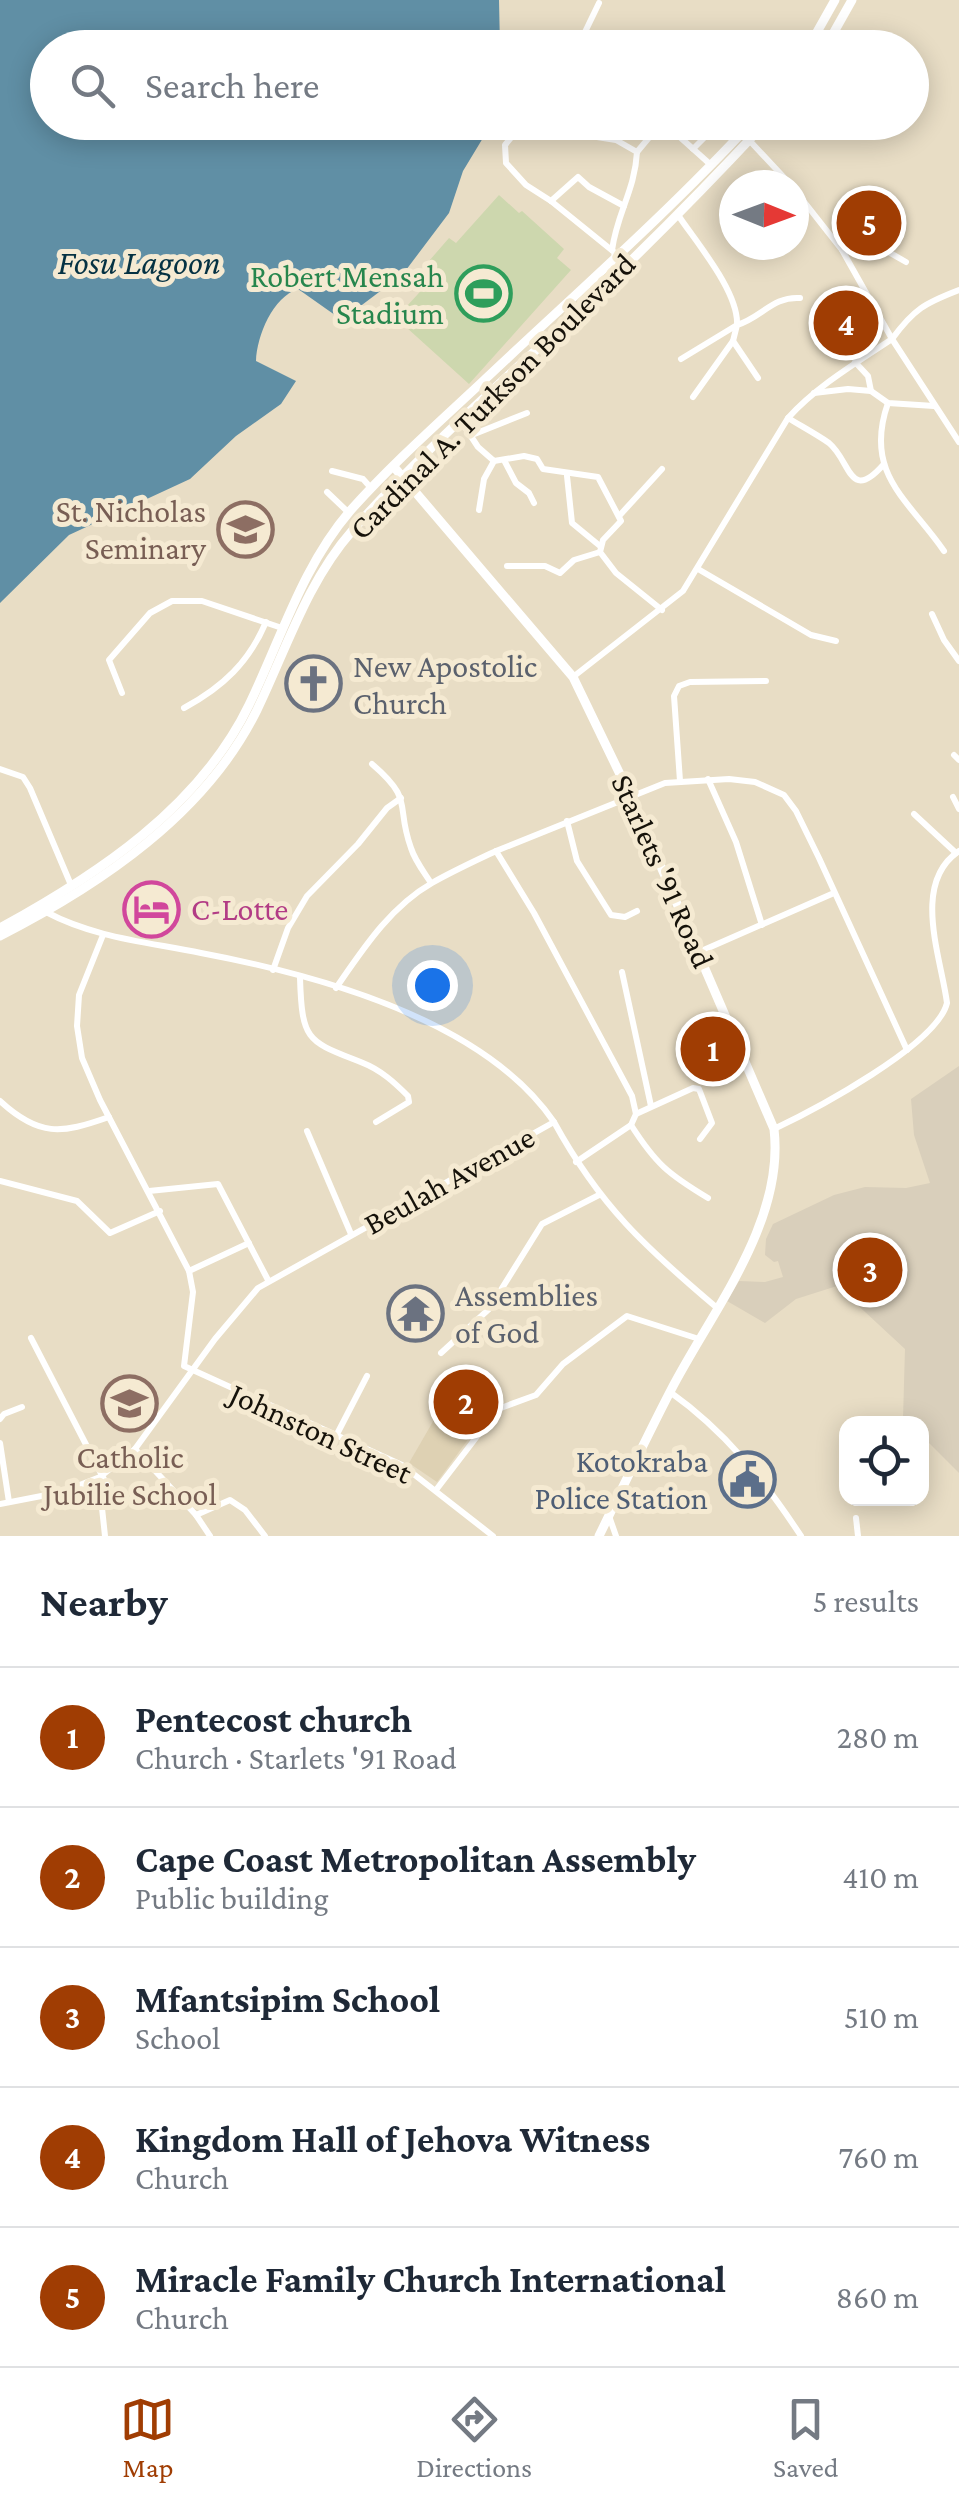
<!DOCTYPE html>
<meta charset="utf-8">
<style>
:root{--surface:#fff;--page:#f2f2f3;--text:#1f2937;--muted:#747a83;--line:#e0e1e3;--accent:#a03d03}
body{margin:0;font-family:"Crimson Pro",serif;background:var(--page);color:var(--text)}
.controls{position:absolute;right:30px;bottom:30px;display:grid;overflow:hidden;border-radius:20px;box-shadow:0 5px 25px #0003}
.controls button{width:90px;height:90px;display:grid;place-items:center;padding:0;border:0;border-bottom:2px solid var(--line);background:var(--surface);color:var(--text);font:50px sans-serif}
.compass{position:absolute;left:719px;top:170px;width:90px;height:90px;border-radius:50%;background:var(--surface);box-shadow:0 5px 25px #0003;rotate:91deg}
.you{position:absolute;left:432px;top:985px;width:35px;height:35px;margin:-25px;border:8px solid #fff;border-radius:50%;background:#1a73e8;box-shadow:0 0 0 15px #1a73e833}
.badge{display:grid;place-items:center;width:65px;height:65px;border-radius:50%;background:var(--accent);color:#fff;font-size:32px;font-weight:700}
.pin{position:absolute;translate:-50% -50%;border:5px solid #fff;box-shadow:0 2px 10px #0006}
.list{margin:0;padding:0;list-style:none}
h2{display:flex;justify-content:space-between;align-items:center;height:130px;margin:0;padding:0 40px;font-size:42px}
h2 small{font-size:32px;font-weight:400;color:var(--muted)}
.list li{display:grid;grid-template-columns:65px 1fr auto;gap:30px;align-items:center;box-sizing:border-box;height:140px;padding:0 40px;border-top:2px solid var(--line)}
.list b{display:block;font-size:38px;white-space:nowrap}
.list p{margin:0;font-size:32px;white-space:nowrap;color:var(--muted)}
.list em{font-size:32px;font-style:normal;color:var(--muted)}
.icon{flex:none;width:55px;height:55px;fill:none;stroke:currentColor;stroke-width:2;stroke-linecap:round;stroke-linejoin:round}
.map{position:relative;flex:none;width:959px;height:1536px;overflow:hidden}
.search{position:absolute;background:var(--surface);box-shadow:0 5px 25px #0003;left:30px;right:30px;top:30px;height:110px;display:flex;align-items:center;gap:25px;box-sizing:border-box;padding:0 35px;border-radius:55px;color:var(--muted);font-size:38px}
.sheet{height:830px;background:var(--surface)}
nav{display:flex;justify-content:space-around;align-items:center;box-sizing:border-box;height:140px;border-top:2px solid var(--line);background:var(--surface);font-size:28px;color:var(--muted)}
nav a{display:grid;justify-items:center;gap:5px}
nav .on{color:var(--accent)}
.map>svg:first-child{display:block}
.built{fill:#ded1b3}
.education{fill:#d9cfbb}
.green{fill:#cdd7ae}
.water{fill:#608fa5}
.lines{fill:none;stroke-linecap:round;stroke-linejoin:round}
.street{stroke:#fff;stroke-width:6}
.secondary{stroke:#fff;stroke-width:9}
.labels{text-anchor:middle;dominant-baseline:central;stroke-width:10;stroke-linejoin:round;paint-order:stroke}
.leisure-label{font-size:32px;fill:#27864d;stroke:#f5ead2;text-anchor:end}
.street-label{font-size:32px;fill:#16120a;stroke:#f5ead2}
.education-label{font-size:32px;fill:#785e54;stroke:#f5ead2;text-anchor:end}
.worship-label{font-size:32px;fill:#5b616d;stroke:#f5ead2;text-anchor:start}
.hotel-label{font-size:32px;fill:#b23c85;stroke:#f5ead2;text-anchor:start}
.service-label{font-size:32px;fill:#4e5e75;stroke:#f5ead2;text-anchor:end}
.water-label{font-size:35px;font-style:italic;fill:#053243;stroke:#f5ead2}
</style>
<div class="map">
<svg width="959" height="1536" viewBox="0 0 959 1536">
<rect width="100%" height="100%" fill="#e8ddc5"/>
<!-- built -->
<path class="built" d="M435 1418 473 1425 475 1430 437 1482 409 1463Z"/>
<!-- education -->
<path class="education" d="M959 1066V1473L922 1436V1424L909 1423 903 1418 905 1349 837 1286 796 1299 765 1323 727 1301 739 1281 765 1282 783 1277 778 1261 774 1262 765 1255 766 1239 773 1224 834 1195 865 1187 906 1188 930 1183 914 1135 911 1099Z"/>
<!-- green -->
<path class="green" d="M499 195 519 213 522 211 564 249 557 258 571 270 469 384 396 318 439 271 429 261 449 238 456 243Z"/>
<!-- water -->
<path class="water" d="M0 0H499L500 47 48 48V122L492 123 463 171 449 213 403 274 342 320 298 289C273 297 257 335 256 361L296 381 281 404 236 436 190 479 69 535 0 603Z"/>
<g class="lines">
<!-- street -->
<g class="street">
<path d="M550 48 554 34"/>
<path d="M588 48 585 32 599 3"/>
<path d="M524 122 505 145 506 163 526 185 551 201 614 252 615 257"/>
<path d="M586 122 578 134 616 140 637 152C635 190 617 213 612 250"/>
<path d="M663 122 711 165"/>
<path d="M749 140 791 185"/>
<path d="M693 149 720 122"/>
<path d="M637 152 662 122"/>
<path d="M794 189 842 250 892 339C914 309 925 303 959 290"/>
<path d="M551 201 578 177 589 187 624 206"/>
<path d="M678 215C696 242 739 292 737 325L681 359"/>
<path d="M842 250 871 242 906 262"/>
<path d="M733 341 758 378"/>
<path d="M855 362 868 376 871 391 888 403 934 406"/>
<path d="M814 393 848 389 871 391"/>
<path d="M693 397 733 341 737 325C761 318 773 296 800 298"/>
<path d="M888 403C863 474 909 500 944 551"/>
<path d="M788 418C801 426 816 434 829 443 851 461 849 504 884 464"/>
<path d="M461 421 478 447 494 461 524 456 537 459 543 469 598 477 621 521 603 540 600 552 616 573 662 610"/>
<path d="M472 435 527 413"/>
<path d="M504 460 516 483 529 493 534 503"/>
<path d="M332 471 363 479 371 488"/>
<path d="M567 476 572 523 600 546"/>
<path d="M327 492 349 513"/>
<path d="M479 510 484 479 494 461"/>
<path d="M620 515 662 469"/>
<path d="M507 566H545L560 573 574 560 600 552"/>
<path d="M698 569 811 635 836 641"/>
<path d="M932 614 944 640 959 661"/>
<path d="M573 677 683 591 788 418C817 386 856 363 892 339L959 442"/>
<path d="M122 693 109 660 150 613 172 601H202L282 628"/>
<path d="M184 708C223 687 249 662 266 622"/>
<path d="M954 755 959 760"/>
<path d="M372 764C415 801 395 804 411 848 415 861 424 872 431 883"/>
<path d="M0 769 23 777 30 788 71 885"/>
<path d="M708 779 736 842 762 925"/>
<path d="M680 781 674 696 679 686 690 682 766 681"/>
<path d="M953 797 959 809"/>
<path d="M914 814 956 853"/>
<path d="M567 821 577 861 611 915 625 917 637 911"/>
<path d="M496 851 665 783 729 779 755 782 784 795 796 811 819 858 907 1050"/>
<path d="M103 935 79 995 77 1026 82 1058 100 1100 189 1271 193 1292 184 1366 402 1465 493 1536"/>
<path d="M699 952 834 893"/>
<path d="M273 970 288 928 307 896 358 844 387 808 401 798"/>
<path d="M622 972 651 1106"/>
<path d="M300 978C302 1043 308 1041 363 1063 381 1070 395 1083 408 1096L409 1102 376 1122"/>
<path d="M336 988C363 949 390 907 432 883 453 871 475 861 496 851L534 913 632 1096 636 1114 631 1125 576 1162"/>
<path d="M0 1101C39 1137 61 1134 109 1117"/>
<path d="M636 1114 693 1088 699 1089 712 1123 700 1139"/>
<path d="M554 1122C600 1206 645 1247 716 1307"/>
<path d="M631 1125C656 1164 668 1174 708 1198"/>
<path d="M774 1129C814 1110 937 1045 947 1003 941 957 911 883 959 851"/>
<path d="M307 1131 351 1234"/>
<path d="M0 1181 77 1201 110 1233 160 1211"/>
<path d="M149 1191 218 1184 268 1280"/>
<path d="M189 1271 249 1243"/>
<path d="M31 1338 109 1489 102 1508 105 1536"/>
<path d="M441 1353 489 1309 542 1224 599 1195"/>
<path d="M670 1392C725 1431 764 1480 801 1536"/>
<path d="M0 1419 4 1414 22 1407"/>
<path d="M336 1436 367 1376"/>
<path d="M0 1443 9 1502"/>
<path d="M135 1449 196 1515 210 1536"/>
<path d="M436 1490 498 1409 536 1395 563 1364 627 1316 699 1339"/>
<path d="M0 1504 62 1492 100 1477 135 1449 215 1339 258 1288 554 1122C484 1020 318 975 201 953 148 942 95 938 46 912"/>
<path d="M196 1515 230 1500 245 1510 265 1536"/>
<path d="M609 1516 616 1536"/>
<path d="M856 1518 858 1536"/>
</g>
<!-- secondary -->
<g class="secondary">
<path d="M808 48 835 0"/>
<path d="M825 48 852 0"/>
<path d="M394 467 573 677 631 797 774 1129C785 1222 712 1311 671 1390 646 1438 623 1487 599 1536"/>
<path d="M0 928C97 875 199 808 249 705 281 639 302 567 350 511 390 466 436 425 480 384 571 298 666 215 752 122"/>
<path d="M0 936C100 885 206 814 257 710 286 650 307 582 352 531 429 443 522 365 607 284 661 232 715 177 766 122"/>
</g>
</g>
<!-- icons -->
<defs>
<symbol id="stadium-ring" viewBox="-11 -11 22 22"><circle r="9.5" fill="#f5ead2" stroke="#2e9e5b" stroke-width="1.5"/><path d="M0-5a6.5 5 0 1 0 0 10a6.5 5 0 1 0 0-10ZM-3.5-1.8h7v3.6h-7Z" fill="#2e9e5b"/></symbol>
<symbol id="school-ring" viewBox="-11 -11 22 22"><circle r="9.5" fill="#f5ead2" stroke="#8d6e63" stroke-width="1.5"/><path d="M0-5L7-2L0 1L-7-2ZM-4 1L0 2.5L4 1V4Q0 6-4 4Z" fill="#8d6e63"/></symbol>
<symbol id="church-ring" viewBox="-11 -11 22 22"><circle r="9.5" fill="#f5ead2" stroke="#6b7280" stroke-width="1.5"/><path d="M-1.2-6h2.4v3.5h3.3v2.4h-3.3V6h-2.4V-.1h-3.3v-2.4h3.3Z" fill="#6b7280"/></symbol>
<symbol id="hotel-ring" viewBox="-11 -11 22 22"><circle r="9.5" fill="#f5ead2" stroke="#d1479c" stroke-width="1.5"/><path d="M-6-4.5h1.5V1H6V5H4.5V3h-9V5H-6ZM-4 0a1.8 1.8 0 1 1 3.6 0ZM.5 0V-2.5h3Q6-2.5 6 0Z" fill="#d1479c"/></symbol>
<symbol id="temple-ring" viewBox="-11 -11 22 22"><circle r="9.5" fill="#f5ead2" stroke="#6b7280" stroke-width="1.5"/><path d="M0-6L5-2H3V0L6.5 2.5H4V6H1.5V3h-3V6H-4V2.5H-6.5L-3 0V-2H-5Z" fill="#6b7280"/></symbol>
<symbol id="civic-ring" viewBox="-11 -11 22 22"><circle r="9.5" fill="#f5ead2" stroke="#5c6f8a" stroke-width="1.5"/><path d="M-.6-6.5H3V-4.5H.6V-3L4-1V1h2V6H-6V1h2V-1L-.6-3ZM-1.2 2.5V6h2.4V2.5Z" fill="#5c6f8a"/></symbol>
</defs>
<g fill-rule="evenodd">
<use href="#stadium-ring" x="452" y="262" width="63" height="63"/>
<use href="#school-ring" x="214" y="498" width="63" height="63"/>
<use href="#church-ring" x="282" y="652" width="63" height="63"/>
<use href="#hotel-ring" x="120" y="878" width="63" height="63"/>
<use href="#temple-ring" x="384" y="1282" width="63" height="63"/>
<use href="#school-ring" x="98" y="1372" width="63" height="63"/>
<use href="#civic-ring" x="716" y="1448" width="63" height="63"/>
</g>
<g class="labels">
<!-- leisure labels -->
<g class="leisure-label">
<text x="444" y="276">Robert Mensah<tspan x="444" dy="37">Stadium</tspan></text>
</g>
<!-- street labels -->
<g class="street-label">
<text transform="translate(492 396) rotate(-45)">Cardinal A. Turkson Boulevard</text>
<text transform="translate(663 871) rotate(66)">Starlets '91 Road</text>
<text transform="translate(449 1180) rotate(-29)">Beulah Avenue</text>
<text transform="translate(321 1433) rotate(25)">Johnston Street</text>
</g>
<!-- education labels -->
<g class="education-label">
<text x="206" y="511">St. Nicholas<tspan x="206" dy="37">Seminary</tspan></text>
<text x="130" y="1457" text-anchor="middle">Catholic<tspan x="130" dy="37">Jubilie School</tspan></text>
</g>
<!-- worship labels -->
<g class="worship-label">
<text x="353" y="666">New Apostolic<tspan x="353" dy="37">Church</tspan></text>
<text x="455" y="1295">Assemblies<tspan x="455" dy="37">of God</tspan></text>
</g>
<!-- hotel labels -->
<g class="hotel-label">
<text x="191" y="909">C-Lotte</text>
</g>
<!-- service labels -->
<g class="service-label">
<text x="708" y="1461">Kotokraba<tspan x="708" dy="37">Police Station</tspan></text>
</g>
<!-- water labels -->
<g class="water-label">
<text x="139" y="262">Fosu Lagoon</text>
</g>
</g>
</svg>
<div class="controls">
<button><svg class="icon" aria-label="locate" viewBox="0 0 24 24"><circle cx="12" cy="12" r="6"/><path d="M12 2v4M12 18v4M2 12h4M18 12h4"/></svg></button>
</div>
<svg class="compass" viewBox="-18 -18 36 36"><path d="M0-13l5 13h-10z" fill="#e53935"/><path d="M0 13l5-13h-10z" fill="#747a83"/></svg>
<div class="you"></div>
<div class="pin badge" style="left:713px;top:1049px">1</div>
<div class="pin badge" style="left:466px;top:1402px">2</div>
<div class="pin badge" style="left:870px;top:1270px">3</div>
<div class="pin badge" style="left:846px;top:323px">4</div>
<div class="pin badge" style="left:869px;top:223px">5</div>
<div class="search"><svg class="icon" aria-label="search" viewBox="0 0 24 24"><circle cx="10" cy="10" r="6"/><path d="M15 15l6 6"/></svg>Search here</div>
</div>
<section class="sheet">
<h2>Nearby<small>5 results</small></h2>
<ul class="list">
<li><span class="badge">1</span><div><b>Pentecost church</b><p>Church · Starlets '91 Road</p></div><em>280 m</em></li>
<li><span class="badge">2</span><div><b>Cape Coast Metropolitan Assembly</b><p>Public building</p></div><em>410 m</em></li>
<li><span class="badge">3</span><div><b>Mfantsipim School</b><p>School</p></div><em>510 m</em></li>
<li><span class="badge">4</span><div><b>Kingdom Hall of Jehova Witness</b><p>Church</p></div><em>760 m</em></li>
<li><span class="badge">5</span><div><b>Miracle Family Church International</b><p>Church</p></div><em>860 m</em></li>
</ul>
</section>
<nav>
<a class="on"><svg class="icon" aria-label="map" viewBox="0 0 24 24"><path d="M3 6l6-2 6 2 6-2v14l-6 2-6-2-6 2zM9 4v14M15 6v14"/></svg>Map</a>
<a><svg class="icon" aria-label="directions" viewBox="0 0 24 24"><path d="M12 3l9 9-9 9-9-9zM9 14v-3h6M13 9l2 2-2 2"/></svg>Directions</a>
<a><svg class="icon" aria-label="saved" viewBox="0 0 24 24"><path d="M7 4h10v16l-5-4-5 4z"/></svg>Saved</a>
</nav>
